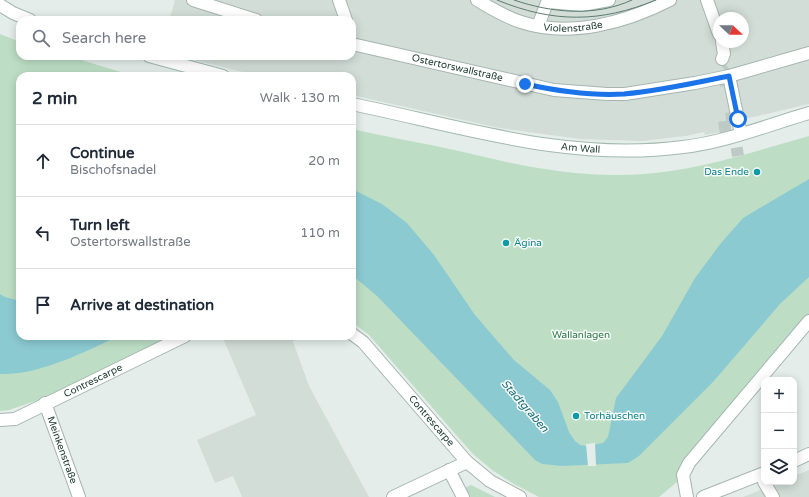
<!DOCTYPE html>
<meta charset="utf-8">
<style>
:root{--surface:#fff;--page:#f6f6f7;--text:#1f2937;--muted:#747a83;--line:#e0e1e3}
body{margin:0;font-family:"Varela Round",sans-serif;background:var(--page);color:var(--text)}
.controls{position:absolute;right:12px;bottom:12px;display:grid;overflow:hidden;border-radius:8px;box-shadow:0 2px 10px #0003}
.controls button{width:36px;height:36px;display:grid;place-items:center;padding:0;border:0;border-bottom:1px solid var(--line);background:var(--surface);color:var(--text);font:20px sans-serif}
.compass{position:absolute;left:713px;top:12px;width:36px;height:36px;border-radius:50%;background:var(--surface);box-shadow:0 2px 10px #0003;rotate:112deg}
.stop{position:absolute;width:12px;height:12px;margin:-9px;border:3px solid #1a73e8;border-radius:50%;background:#fff}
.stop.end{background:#1a73e8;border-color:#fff;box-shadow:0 1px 4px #0008}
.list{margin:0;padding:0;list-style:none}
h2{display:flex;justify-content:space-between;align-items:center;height:52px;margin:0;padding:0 16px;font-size:17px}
h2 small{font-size:13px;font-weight:400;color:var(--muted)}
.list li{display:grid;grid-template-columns:26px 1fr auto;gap:12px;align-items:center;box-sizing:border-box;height:72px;padding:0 16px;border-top:1px solid var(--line)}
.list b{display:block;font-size:15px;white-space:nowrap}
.list p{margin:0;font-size:13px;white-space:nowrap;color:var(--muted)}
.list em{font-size:13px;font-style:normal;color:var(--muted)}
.icon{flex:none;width:22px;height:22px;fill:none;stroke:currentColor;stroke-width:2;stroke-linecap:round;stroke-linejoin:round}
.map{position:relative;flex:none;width:809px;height:497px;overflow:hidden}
.search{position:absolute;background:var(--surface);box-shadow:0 2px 10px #0003;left:16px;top:16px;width:340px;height:44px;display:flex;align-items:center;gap:10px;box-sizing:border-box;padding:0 14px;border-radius:12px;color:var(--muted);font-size:15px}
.panel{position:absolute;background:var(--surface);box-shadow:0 2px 10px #0003;left:16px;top:72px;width:340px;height:268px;border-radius:12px}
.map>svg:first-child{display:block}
.built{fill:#d2ddd8;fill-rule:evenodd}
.green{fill:#bddec5}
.water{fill:#8ccad2}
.pier{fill:#e4ede9}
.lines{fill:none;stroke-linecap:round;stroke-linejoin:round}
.street-tunnel{stroke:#bdcac5;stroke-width:12;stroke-dasharray:12 6;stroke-linecap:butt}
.street-casing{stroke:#a6b5b0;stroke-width:14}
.secondary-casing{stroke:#a2b9b0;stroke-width:14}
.street{stroke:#fff;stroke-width:12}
.secondary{stroke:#fff;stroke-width:12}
.tram{stroke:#5e7b72;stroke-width:1}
.route{stroke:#1a73e8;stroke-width:5}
.culture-dot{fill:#0f9aa8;stroke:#f5faf7;stroke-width:1.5}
.labels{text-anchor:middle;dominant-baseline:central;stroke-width:3;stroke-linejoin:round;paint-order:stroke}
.street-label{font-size:10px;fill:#233f37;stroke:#f5faf7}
.culture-label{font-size:10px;fill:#0d838f;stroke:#f5faf7;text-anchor:start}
.park-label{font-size:10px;fill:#2d7747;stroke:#f5faf7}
.water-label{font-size:11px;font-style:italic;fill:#1c6f7c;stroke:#f5faf7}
</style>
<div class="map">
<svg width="809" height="497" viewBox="0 0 809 497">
<rect width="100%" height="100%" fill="#e4ede9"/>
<!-- built -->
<g class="built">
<path d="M173 0H809V104L719 125 720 132 705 135 704 132 686 136 642 141 580 139 499 128 352 95V76H259L178 56H352V20H169L175 1ZM719 18H743V42H719Z"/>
<path d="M222 336H291L309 386 369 497H242L233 476 215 483 197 440 256 415Z"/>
<path d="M809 470V497H743L780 482H794V476Z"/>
</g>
<!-- green -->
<g class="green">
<path d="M0 34 20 42V56H68L134 76H20V336H173L38 400 9 410 0 411Z"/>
<path d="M352 129C387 137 423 143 459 151 520 166 581 179 644 174 701 170 755 151 809 136V316L687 458 679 468 677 482 659 497H539L514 484 492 470 472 453 369 335 352 322Z"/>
<path d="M471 485 495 497H470L465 488Z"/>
</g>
<!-- water -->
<g class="water">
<path d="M809 179V277L780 304 713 382 639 456 628 463 562 466 542 464 535 460 377 296 352 275V189L382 204 407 223 434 255 475 315 514 360 550 390 558 402 569 432 575 441 580 445 587 446 603 443 608 437 616 398 662 336 695 278 721 243 743 218Z"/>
<path d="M0 294 5 297 20 301V336H119C84 352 38 376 0 374Z"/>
</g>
<!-- pier -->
<path class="pier" d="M595 443 596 466H588L586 444Z"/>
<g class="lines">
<!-- street-tunnel -->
<g class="street-tunnel">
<path d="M726 86 723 69 727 66"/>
<path d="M731 112 738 156"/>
<path d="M719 128 733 126"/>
</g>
<defs>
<g id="street">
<path d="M193 0 256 20"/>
<path d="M339 0 346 20"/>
<path id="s1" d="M477 0C491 8 505 17 521 22 570 38 625 23 670 0"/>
<path d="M707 0 719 34"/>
<path d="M548 2 582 5 609 0"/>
<path d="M538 26 548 0"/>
<path d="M722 42 724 54 722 59"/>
<path id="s2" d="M352 44 554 90 607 94H625L695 83 729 76 809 53"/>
<path d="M729 76 741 134"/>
<path id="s3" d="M352 334 363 342 467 462 490 481 520 497"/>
<path id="s4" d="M45 403 79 497"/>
<path id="s5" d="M0 420 15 419 185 336"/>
<path d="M794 461 809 454"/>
<path d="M449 470 463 497"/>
<path d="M764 482 773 497"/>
<path d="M393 497 467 462"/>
<path d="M687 497 683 475 689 463 809 321"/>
<path d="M703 497 764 473"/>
</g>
<g id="secondary">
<path d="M0 5 13 13 30 20"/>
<path d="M149 56 223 76"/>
<path id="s6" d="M352 104C463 127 569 162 683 147 726 142 768 125 809 113"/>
</g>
</defs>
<!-- street casing -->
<use href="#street" class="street-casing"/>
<!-- secondary casing -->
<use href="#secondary" class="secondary-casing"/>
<!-- street -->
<use href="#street" class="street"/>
<!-- secondary -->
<use href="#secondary" class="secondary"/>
<!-- tram -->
<g class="tram">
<path d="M497 0C553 23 600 23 656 0"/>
<path d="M514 0C552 13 595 17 632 0"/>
</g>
</g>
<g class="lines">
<!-- route -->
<path class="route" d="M525 84C557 91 591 96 624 94 659 91 695 83 729 76L738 119"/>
</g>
<!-- markers -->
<g class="culture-dot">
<circle cx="757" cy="172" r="4"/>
<circle cx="506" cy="243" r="4"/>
<circle cx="576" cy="416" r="4"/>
</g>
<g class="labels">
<!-- street labels -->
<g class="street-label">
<text stroke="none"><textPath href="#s1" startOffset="102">Violenstraße</textPath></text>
<text stroke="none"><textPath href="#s2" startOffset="108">Ostertorswallstraße</textPath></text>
<text stroke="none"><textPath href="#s6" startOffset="233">Am Wall</textPath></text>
<text stroke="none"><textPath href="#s5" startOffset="102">Contrescarpe</textPath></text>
<text stroke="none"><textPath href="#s3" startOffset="118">Contrescarpe</textPath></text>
<text stroke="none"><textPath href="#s4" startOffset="50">Meinkenstraße</textPath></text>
</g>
<!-- culture labels -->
<g class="culture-label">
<text x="749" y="172" text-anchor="end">Das Ende</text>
<text x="514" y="243">Ägina</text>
<text x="584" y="416">Torhäuschen</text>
</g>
<!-- park labels -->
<g class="park-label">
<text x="581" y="335">Wallanlagen</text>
</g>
<!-- water labels -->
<g class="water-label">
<text transform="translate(525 406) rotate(49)">Stadtgraben</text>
</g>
</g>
</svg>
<div class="controls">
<button>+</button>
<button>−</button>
<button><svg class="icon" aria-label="layers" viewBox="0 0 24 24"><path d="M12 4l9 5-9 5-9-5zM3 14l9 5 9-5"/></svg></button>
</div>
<svg class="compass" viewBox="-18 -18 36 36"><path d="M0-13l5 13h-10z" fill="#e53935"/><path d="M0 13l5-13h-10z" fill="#747a83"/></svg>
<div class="stop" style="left:738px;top:119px"></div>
<div class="stop end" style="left:525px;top:84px"></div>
<div class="search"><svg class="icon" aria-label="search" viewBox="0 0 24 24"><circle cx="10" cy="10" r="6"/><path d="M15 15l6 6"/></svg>Search here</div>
<section class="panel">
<h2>2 min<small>Walk · 130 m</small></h2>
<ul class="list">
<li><svg class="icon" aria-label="ahead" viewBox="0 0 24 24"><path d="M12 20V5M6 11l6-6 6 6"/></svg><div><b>Continue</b><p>Bischofsnadel</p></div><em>20 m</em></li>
<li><svg class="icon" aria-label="left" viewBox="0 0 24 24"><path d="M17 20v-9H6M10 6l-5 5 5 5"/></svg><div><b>Turn left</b><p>Ostertorswallstraße</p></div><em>110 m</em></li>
<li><svg class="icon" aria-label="arrive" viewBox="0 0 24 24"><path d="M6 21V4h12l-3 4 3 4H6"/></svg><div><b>Arrive at destination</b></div></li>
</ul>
</section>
</div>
